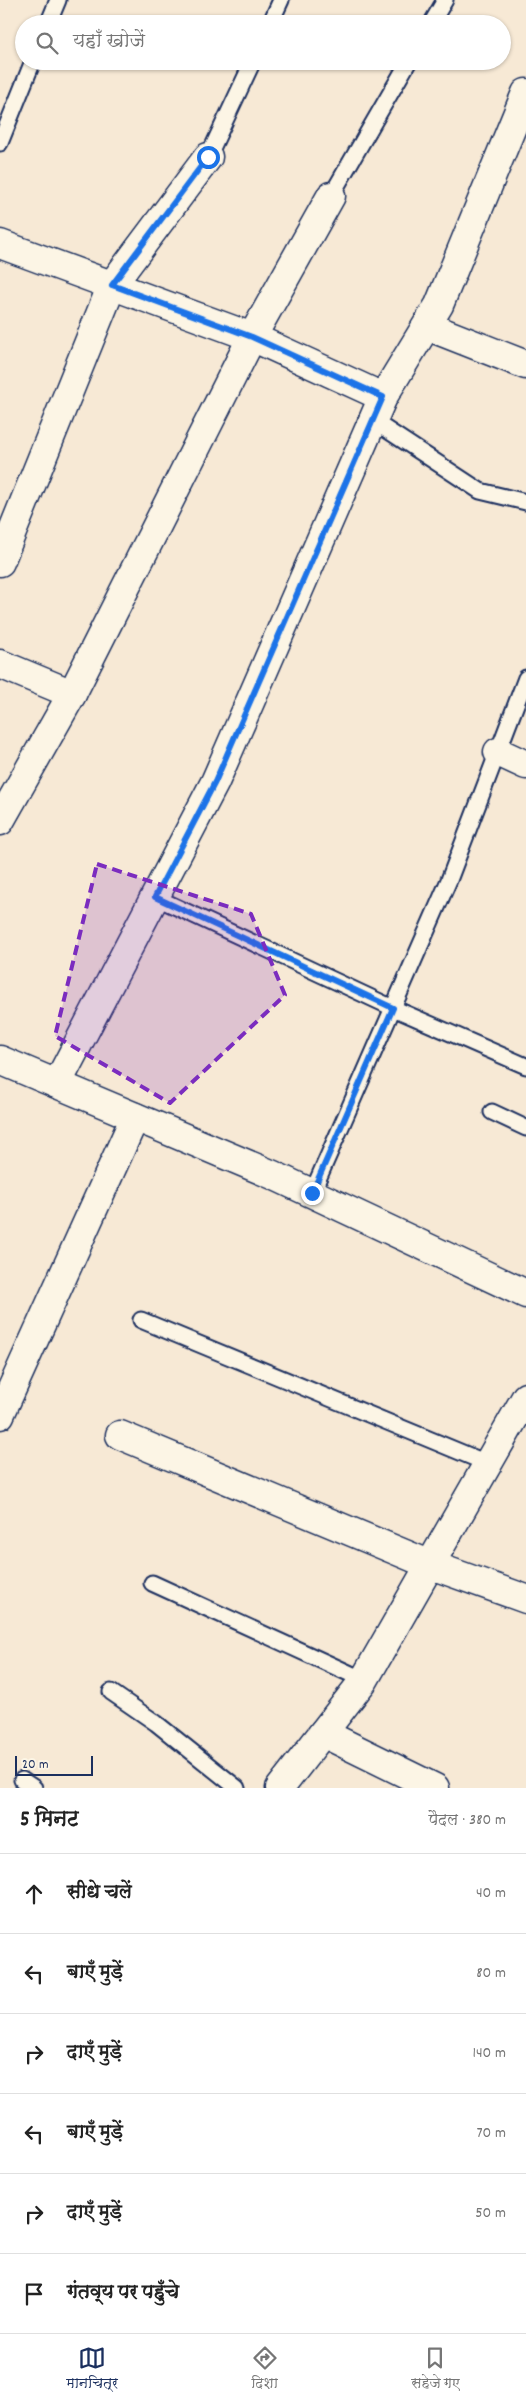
<!DOCTYPE html>
<html lang="hi">
<meta charset="utf-8">
<style>
:root{--surface:#fff;--page:#f6f6f6;--text:#222;--muted:#767676;--line:#e0e0e0;--accent:#1b2f5e}
body{margin:0;font-family:Dekko,"Playpen Sans Deva",sans-serif;background:var(--page);color:var(--text)}
.scale{position:absolute;left:15px;bottom:12px;width:78px;box-sizing:border-box;padding-left:5px;border:2px solid #1b2f5e;border-top:0;font-size:14px;line-height:18px;white-space:nowrap;color:#1b2f5e;-webkit-text-stroke:4px #fcf5e5;paint-order:stroke}
.stop{position:absolute;width:15px;height:15px;margin:-11px;border:4px solid #1a73e8;border-radius:50%;background:#fff}
.stop.end{background:#1a73e8;border-color:#fff;box-shadow:0 1px 5px #0008}
.list{margin:0;padding:0;list-style:none}
h2{display:flex;justify-content:space-between;align-items:center;height:65px;margin:0;padding:0 20px;font-size:21px}
h2 small{font-size:16px;font-weight:400;color:var(--muted)}
.list li{display:grid;grid-template-columns:32px 1fr auto;gap:15px;align-items:center;box-sizing:border-box;height:80px;padding:0 20px;border-top:1px solid var(--line)}
.list b{display:block;font-size:19px;white-space:nowrap}
.list em{font-size:16px;font-style:normal;color:var(--muted)}
.icon{flex:none;width:28px;height:28px;fill:none;stroke:currentColor;stroke-width:2;stroke-linecap:round;stroke-linejoin:round}
.map{position:relative;flex:none;width:526px;height:1788px;overflow:hidden}
.search{position:absolute;background:var(--surface);box-shadow:0 1px 4px #0004;left:15px;right:15px;top:15px;height:55px;display:flex;align-items:center;gap:12px;box-sizing:border-box;padding:0 18px;border-radius:28px;color:var(--muted);font-size:19px}
.sheet{height:545px;background:var(--surface)}
nav{display:flex;justify-content:space-around;align-items:center;box-sizing:border-box;height:70px;border-top:1px solid var(--line);background:var(--surface);font-size:14px;color:var(--muted)}
nav a{display:grid;justify-items:center;gap:2px}
nav .on{color:var(--accent)}
.map>svg:first-child{display:block}
.lines{fill:none;stroke-linecap:round;stroke-linejoin:round}
.service-casing{stroke:#1b2f5e;stroke-width:19}
.minor-casing{stroke:#1b2f5e;stroke-width:31}
.service{stroke:#fcf5e5;stroke-width:15}
.minor{stroke:#fcf5e5;stroke-width:28}
.route{stroke:#1a73e8;stroke-width:6}
.marked{fill:#7b2cbf;fill-opacity:0.2;stroke:#7b2cbf;stroke-width:4;stroke-dasharray:10 6;stroke-linejoin:round}
</style>
<div class="map">
<svg width="526" height="1788" viewBox="0 0 526 1788">
<rect width="100%" height="100%" fill="#f7e9d5"/>
<filter id="ink" filterUnits="userSpaceOnUse"><feTurbulence type="fractalNoise" baseFrequency=".02" numOctaves="2"/><feDisplacementMap in="SourceGraphic" scale="10" xChannelSelector="R" yChannelSelector="G"/><feConvolveMatrix kernelMatrix="1 2 1 2 8 2 1 2 1" color-interpolation-filters="sRGB"/></filter>
<g filter="url(#ink)">
<g class="lines">
<defs>
<g id="service">
<path d="M48 24 58 0"/>
<path d="M270 24 281 0"/>
<path d="M431 24 445 0"/>
<path d="M0 143 33 61"/>
<path d="M208 157 253 61"/>
<path d="M331 196 409 61"/>
<path d="M372 420 480 491 526 502"/>
<path d="M155 897 393 1008 526 1066"/>
<path d="M492 1112 526 1128"/>
<path d="M312 1193 449 880 526 678"/>
<path d="M141 1320 489 1464"/>
<path d="M152 1583 364 1680"/>
<path d="M111 1692 156 1723 237 1788"/>
<path d="M22 1780 34 1788"/>
</g>
<g id="minor">
<path d="M0 244 252 337 383 397"/>
<path d="M427 326 526 365"/>
<path d="M0 562 112 285 208 157"/>
<path d="M0 664 72 694"/>
<path d="M498 752 526 765"/>
<path d="M0 821 72 694 252 337 331 196"/>
<path d="M0 1060 273 1175 526 1294"/>
<path d="M57 1084 215 782 383 397 439 305 526 93"/>
<path d="M0 1415 135 1117"/>
<path d="M120 1435 431 1565 526 1599"/>
<path d="M323 1733 435 1788"/>
<path d="M280 1788 364 1680 526 1397"/>
</g>
</defs>
<!-- service casing -->
<use href="#service" class="service-casing"/>
<!-- minor casing -->
<use href="#minor" class="minor-casing"/>
<!-- service -->
<use href="#service" class="service"/>
<!-- minor -->
<use href="#minor" class="minor"/>
</g>
</g>
<g class="lines" filter="url(#ink)">
<!-- route -->
<path class="route" d="M208 157 112 285 252 337 383 397 215 782 155 897 393 1008 312 1193"/>
</g>
<!-- marked area -->
<path class="marked" d="M97 864 251 914 285 995 170 1103 55 1036Z"/>
</svg>
<div class="scale">20 m</div>
<div class="stop" style="left:208px;top:157px"></div>
<div class="stop end" style="left:312px;top:1193px"></div>
<div class="search"><svg class="icon" aria-label="search" viewBox="0 0 24 24"><circle cx="10" cy="10" r="6"/><path d="M15 15l6 6"/></svg>यहाँ खोजें</div>
</div>
<section class="sheet">
<h2>5 मिनट<small>पैदल · 380 m</small></h2>
<ul class="list">
<li><svg class="icon" aria-label="ahead" viewBox="0 0 24 24"><path d="M12 20V5M6 11l6-6 6 6"/></svg><div><b>सीधे चलें</b></div><em>40 m</em></li>
<li><svg class="icon" aria-label="left" viewBox="0 0 24 24"><path d="M17 20v-9H6M10 6l-5 5 5 5"/></svg><div><b>बाएँ मुड़ें</b></div><em>80 m</em></li>
<li><svg class="icon" aria-label="right" viewBox="0 0 24 24"><path d="M7 20v-9h11M14 6l5 5-5 5"/></svg><div><b>दाएँ मुड़ें</b></div><em>140 m</em></li>
<li><svg class="icon" aria-label="left" viewBox="0 0 24 24"><path d="M17 20v-9H6M10 6l-5 5 5 5"/></svg><div><b>बाएँ मुड़ें</b></div><em>70 m</em></li>
<li><svg class="icon" aria-label="right" viewBox="0 0 24 24"><path d="M7 20v-9h11M14 6l5 5-5 5"/></svg><div><b>दाएँ मुड़ें</b></div><em>50 m</em></li>
<li><svg class="icon" aria-label="arrive" viewBox="0 0 24 24"><path d="M6 21V4h12l-3 4 3 4H6"/></svg><div><b>गंतव्य पर पहुँचे</b></div></li>
</ul>
</section>
<nav>
<a class="on"><svg class="icon" aria-label="map" viewBox="0 0 24 24"><path d="M3 6l6-2 6 2 6-2v14l-6 2-6-2-6 2zM9 4v14M15 6v14"/></svg>मानचित्र</a>
<a><svg class="icon" aria-label="directions" viewBox="0 0 24 24"><path d="M12 3l9 9-9 9-9-9zM9 14v-3h6M13 9l2 2-2 2"/></svg>दिशा</a>
<a><svg class="icon" aria-label="saved" viewBox="0 0 24 24"><path d="M7 4h10v16l-5-4-5 4z"/></svg>सहेजे गए</a>
</nav>
